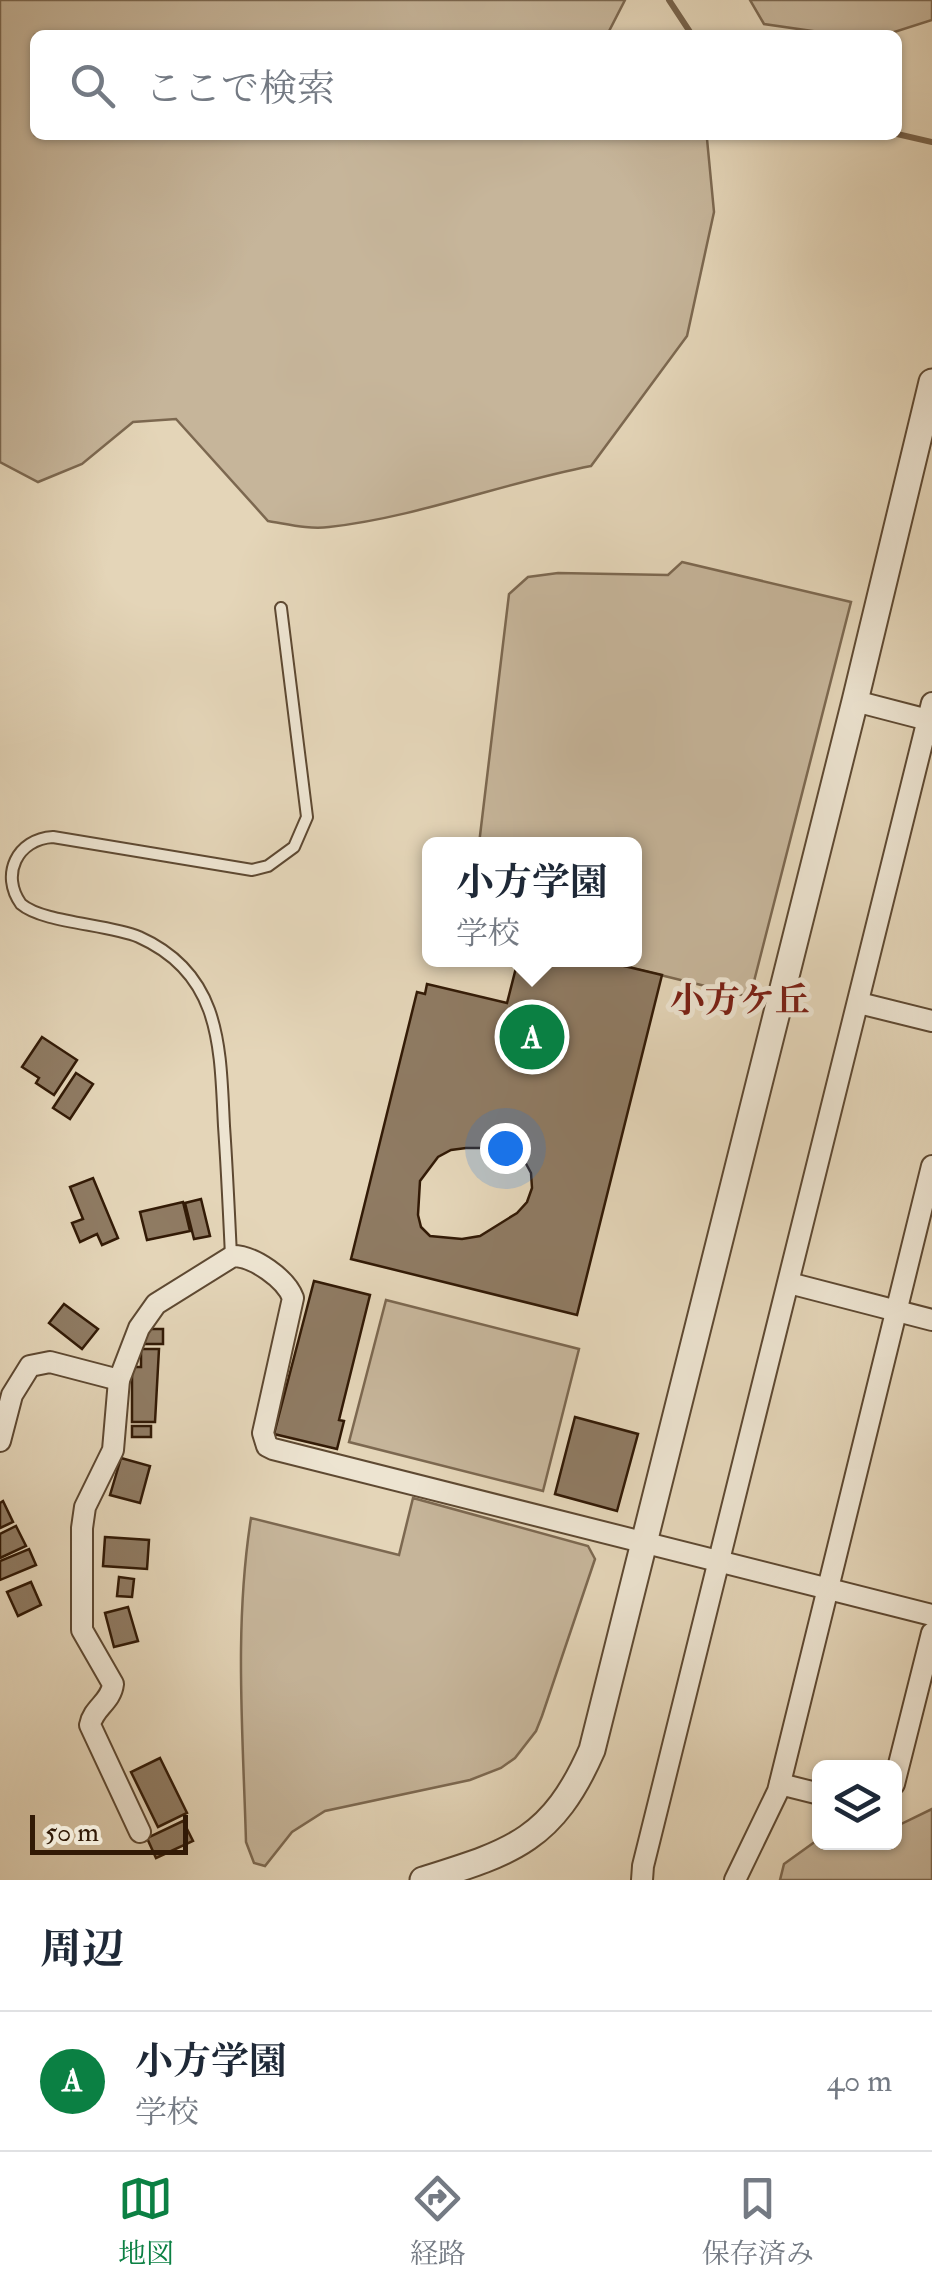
<!DOCTYPE html>
<html lang="ja">
<meta charset="utf-8">
<style>
:root{--surface:#fff;--page:#f6f6f7;--text:#1f2937;--muted:#747a83;--line:#e0e1e3;--accent:#0b8043}
body{margin:0;font-family:"IM FELL Double Pica","Noto Serif JP",serif;background:var(--page);color:var(--text)}
.controls{position:absolute;right:30px;bottom:30px;display:grid;overflow:hidden;border-radius:15px;box-shadow:0 2px 8px #0004}
.controls button{width:90px;height:90px;display:grid;place-items:center;padding:0;border:0;border-bottom:2px solid var(--line);background:var(--surface);color:var(--text);font:50px sans-serif}
.scale{position:absolute;left:30px;bottom:25px;width:158px;box-sizing:border-box;padding-left:10px;border:5px solid #321a06;border-top:0;font-size:28px;line-height:35px;white-space:nowrap;color:#321a06;-webkit-text-stroke:8px #ede4d1;paint-order:stroke}
.you{position:absolute;left:505px;top:1148px;width:35px;height:35px;margin:-25px;border:8px solid #fff;border-radius:50%;background:#1a73e8;box-shadow:0 0 0 15px #1a73e833}
.badge{display:grid;place-items:center;width:65px;height:65px;border-radius:50%;background:var(--accent);color:#fff;font-size:32px;font-weight:700}
.pin{position:absolute;translate:-50% -50%;border:5px solid #fff;box-shadow:0 2px 10px #0006}
.popup{position:absolute;left:422px;top:837px;width:220px;height:130px;box-sizing:border-box;display:grid;place-content:center;border-radius:15px;background:var(--surface);filter:drop-shadow(0 2px 8px #0005);font-size:32px;white-space:nowrap;color:var(--muted)}
.popup b{font-size:38px;color:var(--text)}
.popup::after{content:'';position:absolute;left:50%;top:100%;margin-left:-20px;border:20px solid transparent;border-top-color:var(--surface)}
.list{margin:0;padding:0;list-style:none}
h2{display:flex;justify-content:space-between;align-items:center;height:130px;margin:0;padding:0 40px;font-size:42px}
h2 small{font-size:32px;font-weight:400;color:var(--muted)}
.list li{display:grid;grid-template-columns:65px 1fr auto;gap:30px;align-items:center;box-sizing:border-box;height:140px;padding:0 40px;border-top:2px solid var(--line)}
.list b{display:block;font-size:38px;white-space:nowrap}
.list p{margin:0;font-size:32px;white-space:nowrap;color:var(--muted)}
.list em{font-size:32px;font-style:normal;color:var(--muted)}
.icon{flex:none;width:55px;height:55px;fill:none;stroke:currentColor;stroke-width:2;stroke-linecap:round;stroke-linejoin:round}
.map{position:relative;flex:none;width:932px;height:1880px;overflow:hidden}
.search{position:absolute;background:var(--surface);box-shadow:0 2px 8px #0004;left:30px;right:30px;top:30px;height:110px;display:flex;align-items:center;gap:25px;box-sizing:border-box;padding:0 35px;border-radius:15px;color:var(--muted);font-size:38px}
.sheet{height:270px;background:var(--surface)}
nav{display:flex;justify-content:space-around;align-items:center;box-sizing:border-box;height:140px;border-top:2px solid var(--line);background:var(--surface);font-size:28px;color:var(--muted)}
nav a{display:grid;justify-items:center;gap:5px}
nav .on{color:var(--accent)}
.map>svg:first-child{display:block}
.green{fill:#c6b59a;stroke:#7c6850;stroke-width:2.5}
.lines{fill:none;stroke-linecap:round;stroke-linejoin:round}
.stream{stroke:#78644c;stroke-width:6}
.building{fill:#8f7b63;stroke:#321a06;stroke-width:2.5;fill-rule:evenodd}
.service-casing{stroke:#5e4932;stroke-width:14}
.minor-casing{stroke:#5e4932;stroke-width:24}
.tertiary-casing{stroke:#5e4932;stroke-width:29}
.service{stroke:#ede4d1;stroke-width:10}
.minor{stroke:#ede4d1;stroke-width:20}
.tertiary{stroke:#ede4d1;stroke-width:25}
.labels{text-anchor:middle;dominant-baseline:central;stroke-width:10;stroke-linejoin:round;paint-order:stroke}
.quarter-label{font-size:35px;font-weight:bold;fill:#7a1f14;stroke:#ede4d1}
</style>
<div class="map">
<svg width="932" height="1880" viewBox="0 0 932 1880">
<rect width="100%" height="100%" fill="#e4d5b8"/>
<filter id="stains"><feTurbulence type="fractalNoise" baseFrequency=".002" numOctaves="4"/><feColorMatrix values="0 0 0 0 .2 0 0 0 0 .09 0 0 0 0 .02 0 0 0 .5 -.17"/></filter>
<radialGradient id="worn" r=".72"><stop offset=".6" stop-color="#630" stop-opacity="0"/><stop offset="1" stop-color="#630" stop-opacity=".3"/></radialGradient>
<!-- green -->
<g class="green">
<path d="M0 0H625L607 35H35V135H702L707 139 714 212 687 336 591 466C503 483 418 517 329 527 310 530 287 524 268 521L176 419 133 422 82 464 38 482 0 462Z"/>
<path d="M750 0H932V20L885 35H840L764 24Z"/>
<path d="M682 562 851 602 750 997 599 960H634V844H479L509 594 528 577 558 573 668 575Z"/>
<path d="M386 1300 579 1349 543 1491 349 1442Z"/>
<path d="M413 1498 588 1546 595 1559 542 1716 536 1731 515 1758 501 1768 470 1780 325 1811 292 1832 265 1866 254 1863 246 1842C243 1734 234 1626 251 1518L399 1555Z"/>
<path d="M932 1809V1880H780L784 1864 816 1841 894 1842 895 1827Z"/>
</g>
<g class="lines">
<!-- stream -->
<g class="stream">
<path d="M669 0 692 35"/>
<path d="M897 134 932 142"/>
</g>
</g>
<!-- building -->
<g class="building">
<path d="M518 960H599L662 975 577 1315 351 1259 417 992 425 994 427 984 507 1003ZM466 1148H497L512 1151 524 1160 531 1173 532 1188 527 1202 517 1213 480 1236 462 1239 430 1236 421 1227 418 1215 420 1181 438 1157 451 1150Z"/>
<path d="M42 1037 77 1060 54 1095 36 1083 39 1078 22 1067Z"/>
<path d="M76 1073 93 1084 70 1119 53 1108Z"/>
<path d="M93 1178 118 1238 102 1245 97 1234 80 1242 72 1223 83 1219 70 1187Z"/>
<path d="M201 1199 210 1236 194 1239 185 1203Z"/>
<path d="M183 1202 190 1231 147 1240 140 1212Z"/>
<path d="M314 1281 370 1295 339 1420 344 1421 337 1449 274 1434Z"/>
<path d="M64 1304 98 1329 82 1349 49 1323Z"/>
<rect x="144" y="1329" width="19" height="15"/>
<path d="M141 1349H159L155 1422H132V1367H141Z"/>
<path d="M575 1417 638 1434 617 1511 555 1494Z"/>
<rect x="132" y="1426" width="19" height="11"/>
<path d="M121 1458 150 1466 140 1503 110 1495Z"/>
<path d="M3 1501 13 1522 0 1528V1503Z"/>
<path d="M16 1526 26 1546 0 1558V1534Z"/>
<path d="M105 1537 149 1540 147 1569 103 1566Z"/>
<path d="M29 1549 36 1565 0 1580V1561Z"/>
<path d="M119 1577 134 1579 132 1597 117 1596Z"/>
<path d="M31 1582 41 1605 18 1616 7 1592Z"/>
<path d="M128 1607 138 1641 114 1647 105 1613Z"/>
<path d="M160 1758 187 1813 158 1827 131 1772Z"/>
<path d="M183 1821 193 1841 156 1858 147 1838Z"/>
</g>
<g class="lines">
<defs>
<path id="service" d="M231 1256C229 1213 227 1169 224 1126 220 1048 222 974 139 937 108 924 43 923 21 904 0 875 17 839 53 837L252 870 268 866 294 847 307 817 281 608"/>
<g id="minor">
<path d="M855 701 932 721"/>
<path d="M859 1003 932 1021"/>
<path d="M789 1283 932 1320"/>
<path d="M0 1441 12 1395 30 1366 50 1362 119 1380"/>
<path d="M780 1784 820 1794"/>
<path d="M894 1784 932 1633"/>
<path d="M140 1832 90 1725C93 1708 111 1702 113 1684L82 1630V1528L85 1507 113 1450 119 1380 139 1328 156 1304 233 1256C254 1256 286 1279 293 1298L263 1433 267 1446 273 1449 932 1615"/>
<path d="M642 1880 643 1866 932 703"/>
<path d="M735 1880 778 1791 932 1166"/>
</g>
<path id="tertiary" d="M423 1880C512 1852 552 1841 592 1750L855 701 932 382"/>
</defs>
<!-- service casing -->
<use href="#service" class="service-casing"/>
<!-- minor casing -->
<use href="#minor" class="minor-casing"/>
<!-- tertiary casing -->
<use href="#tertiary" class="tertiary-casing"/>
<!-- service -->
<use href="#service" class="service"/>
<!-- minor -->
<use href="#minor" class="minor"/>
<!-- tertiary -->
<use href="#tertiary" class="tertiary"/>
</g>
<g class="labels">
<!-- quarter labels -->
<g class="quarter-label">
<text x="740" y="1001">小方ケ丘</text>
</g>
</g>
<rect width="100%" height="100%" filter="url(#stains)"/>
<rect width="100%" height="100%" fill="url(#worn)"/>
</svg>
<div class="controls">
<button><svg class="icon" aria-label="layers" viewBox="0 0 24 24"><path d="M12 4l9 5-9 5-9-5zM3 14l9 5 9-5"/></svg></button>
</div>
<div class="scale">50 m</div>
<div class="you"></div>
<div class="pin badge" style="left:532px;top:1037px">A</div>
<div class="popup"><b>小方学園</b>学校</div>
<div class="search"><svg class="icon" aria-label="search" viewBox="0 0 24 24"><circle cx="10" cy="10" r="6"/><path d="M15 15l6 6"/></svg>ここで検索</div>
</div>
<section class="sheet">
<h2>周辺<small></small></h2>
<ul class="list">
<li><span class="badge">A</span><div><b>小方学園</b><p>学校</p></div><em>40 m</em></li>
</ul>
</section>
<nav>
<a class="on"><svg class="icon" aria-label="map" viewBox="0 0 24 24"><path d="M3 6l6-2 6 2 6-2v14l-6 2-6-2-6 2zM9 4v14M15 6v14"/></svg>地図</a>
<a><svg class="icon" aria-label="directions" viewBox="0 0 24 24"><path d="M12 3l9 9-9 9-9-9zM9 14v-3h6M13 9l2 2-2 2"/></svg>経路</a>
<a><svg class="icon" aria-label="saved" viewBox="0 0 24 24"><path d="M7 4h10v16l-5-4-5 4z"/></svg>保存済み</a>
</nav>
